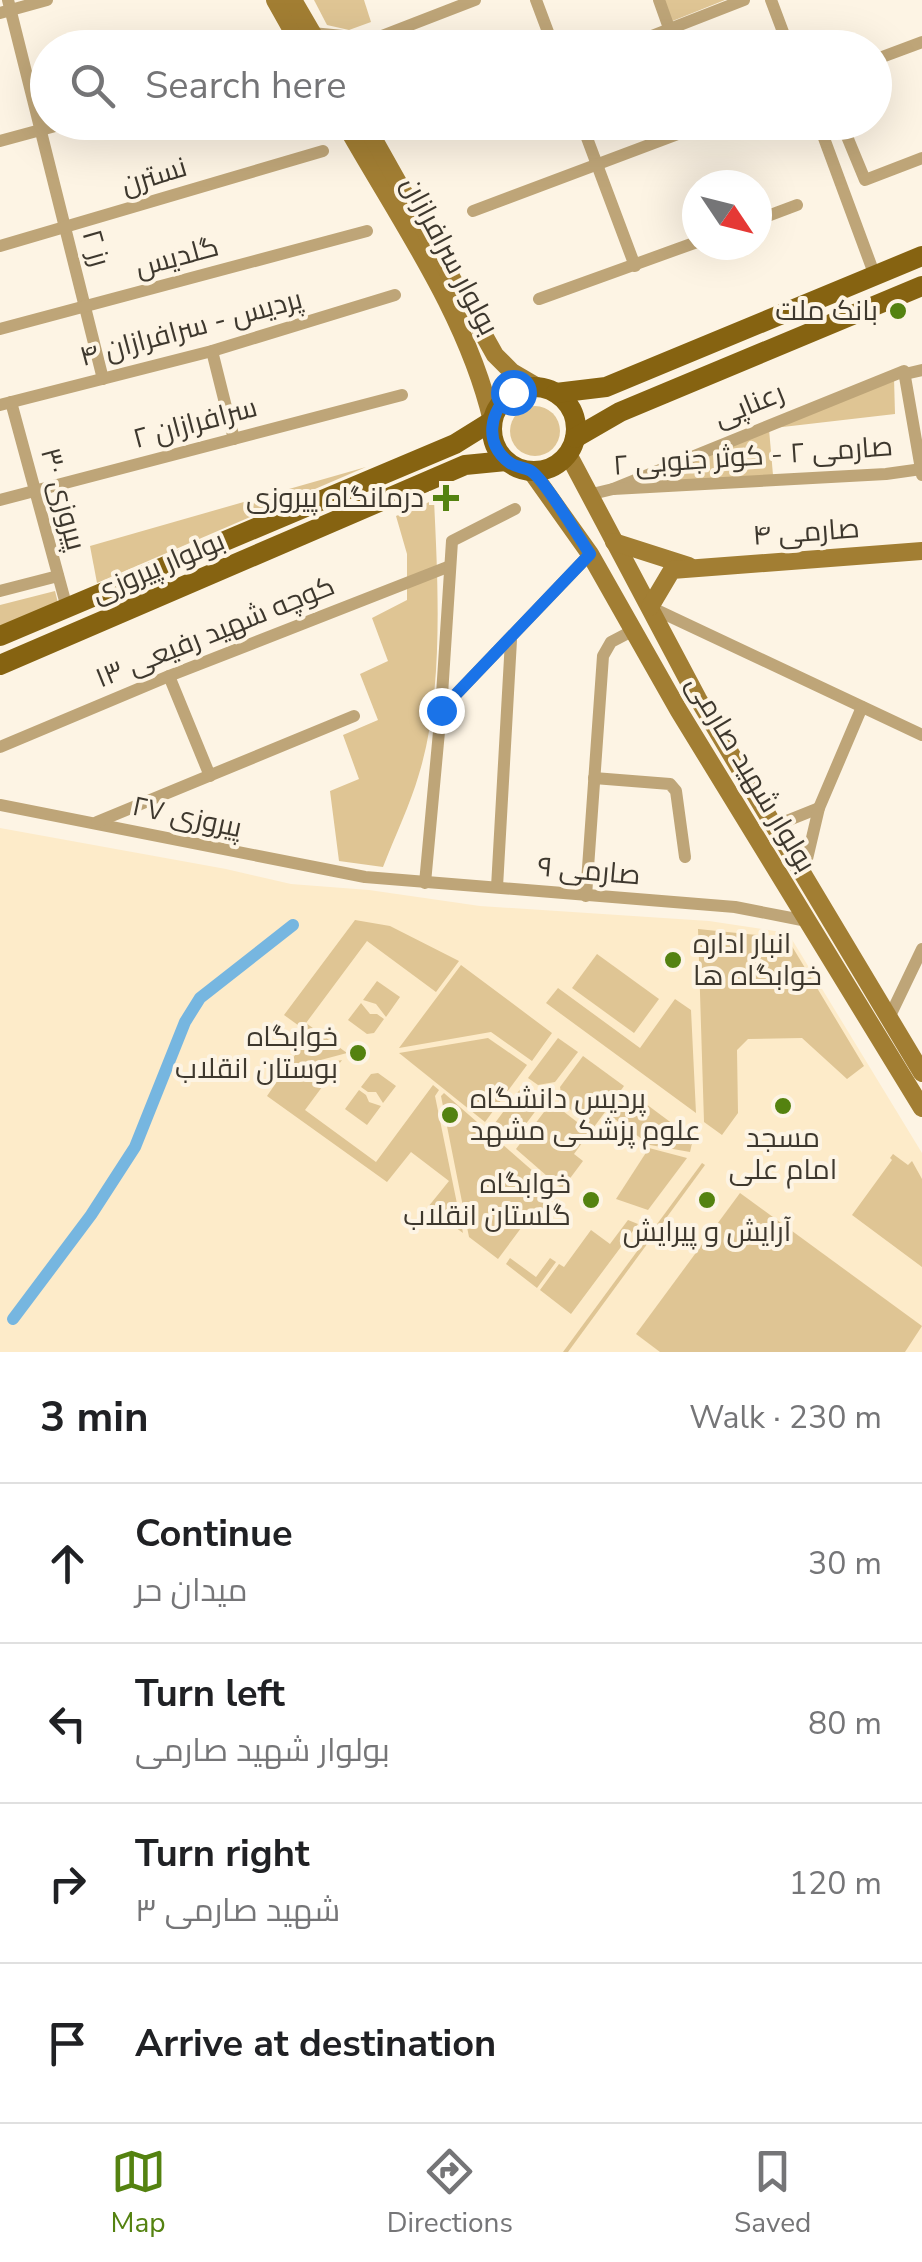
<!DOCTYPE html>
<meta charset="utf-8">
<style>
:root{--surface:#fff;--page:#f2f2f2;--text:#202124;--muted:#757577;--line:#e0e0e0;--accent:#548210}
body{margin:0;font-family:"Nunito Sans",Cairo,sans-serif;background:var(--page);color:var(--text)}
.compass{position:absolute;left:682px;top:170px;width:90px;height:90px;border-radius:50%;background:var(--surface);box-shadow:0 10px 40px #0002;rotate:125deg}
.stop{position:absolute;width:30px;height:30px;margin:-22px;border:8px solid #1a73e8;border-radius:50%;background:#fff}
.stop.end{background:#1a73e8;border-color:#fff;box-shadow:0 2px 10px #0008}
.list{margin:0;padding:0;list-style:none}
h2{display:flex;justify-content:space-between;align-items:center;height:130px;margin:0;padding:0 40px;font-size:42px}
h2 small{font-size:32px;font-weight:400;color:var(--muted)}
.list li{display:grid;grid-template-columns:65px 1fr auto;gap:30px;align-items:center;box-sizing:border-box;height:160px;padding:0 40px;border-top:2px solid var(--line)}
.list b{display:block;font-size:38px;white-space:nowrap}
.list p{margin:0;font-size:32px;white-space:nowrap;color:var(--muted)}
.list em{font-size:32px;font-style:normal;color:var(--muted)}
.icon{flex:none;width:55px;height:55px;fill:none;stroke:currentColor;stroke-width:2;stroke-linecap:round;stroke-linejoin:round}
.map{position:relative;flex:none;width:922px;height:1352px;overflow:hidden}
.search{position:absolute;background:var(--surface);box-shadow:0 10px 40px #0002;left:30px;right:30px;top:30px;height:110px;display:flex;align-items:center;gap:25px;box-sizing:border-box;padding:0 35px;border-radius:55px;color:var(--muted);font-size:38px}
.sheet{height:770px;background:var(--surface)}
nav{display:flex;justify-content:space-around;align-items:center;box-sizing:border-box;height:140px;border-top:2px solid var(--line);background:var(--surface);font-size:28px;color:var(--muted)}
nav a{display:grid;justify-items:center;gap:5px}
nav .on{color:var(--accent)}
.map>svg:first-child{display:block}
.built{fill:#fdebc9}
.green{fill:#dfc594}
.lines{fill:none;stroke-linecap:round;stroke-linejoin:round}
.canal{stroke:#76b6e0;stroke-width:12}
.street{stroke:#bea578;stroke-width:12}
.secondary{stroke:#a27e33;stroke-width:18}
.primary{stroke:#866311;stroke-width:20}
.route{stroke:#1a73e8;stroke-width:12}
.poi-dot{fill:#548210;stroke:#fdf4e4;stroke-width:4}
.labels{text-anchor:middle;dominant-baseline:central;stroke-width:8;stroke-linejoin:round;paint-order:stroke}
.street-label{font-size:28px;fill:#3e382e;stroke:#fdf4e4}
.poi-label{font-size:28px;fill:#3e382e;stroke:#fdf4e4;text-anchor:end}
</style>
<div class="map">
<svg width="922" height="1352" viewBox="0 0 922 1352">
<rect width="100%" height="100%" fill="#fdf4e4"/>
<!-- built -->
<path class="built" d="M0 828 226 869 291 884 369 890 480 906 709 921 788 933 922 1153V1352H0Z"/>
<!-- green -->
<g class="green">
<path d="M314 0H364L371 22 349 30 327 25Z"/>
<path d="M656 0H725L665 24Z"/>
<path d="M894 378 895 414 774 428Z"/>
<circle cx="535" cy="431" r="25"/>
<path d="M769 429 773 475 661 483 666 471Z"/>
<path d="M366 467 97 583 90 546Z"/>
<path d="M434 500C438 584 444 693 419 774 410 805 395 836 383 867L339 861 330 791 359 779 343 735 378 720 360 674 388 661 372 618 407 600V554L396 516Z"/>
<path d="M55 591 58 603 0 626V605Z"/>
<path d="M355 920 390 926 459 961 436 992 367 941 306 1023 347 1053 317 1061 307 1074 290 1062 298 1051 290 1046 302 1028 284 1015Z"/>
<path d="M698 929 787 938 864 1066 847 1079 802 1038 748 1039 737 1050 738 1113 722 1135 704 1122Z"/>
<path d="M597 954 659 999 634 1033 572 988Z"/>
<path d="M461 965 552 1033 532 1061 491 1032 399 1048Z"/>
<path d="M377 981 400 997 386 1017 376 1004 363 1000Z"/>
<path d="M558 988 640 1048 675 999 691 1010 696 1113 546 1003Z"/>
<path d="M361 1003 370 1014H377L384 1019 374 1033 367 1034 348 1020Z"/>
<path d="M488 1038 527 1065 485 1122 399 1053Z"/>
<path d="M558 1038 578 1052 555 1082 538 1085 528 1078Z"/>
<path d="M583 1056 624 1086 594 1127 563 1104 560 1087Z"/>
<path d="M342 1060 305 1110 376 1162 433 1085 439 1090 435 1096 463 1233 428 1207 449 1181 411 1152 387 1182 267 1096 287 1067 307 1081 319 1065Z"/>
<path d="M378 1073 396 1086 383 1103 376 1092H368L361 1087 371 1074Z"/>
<path d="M524 1084 534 1091 533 1102 537 1109 511 1144 492 1127Z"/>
<path d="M359 1090 366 1095 369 1102 381 1106 367 1125 345 1109Z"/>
<path d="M630 1092 693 1139 690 1152 650 1145 612 1117Z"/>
<path d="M444 1093 558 1193 544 1213 536 1208 498 1259 469 1237 441 1096Z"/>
<path d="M559 1108 590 1132 574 1154 583 1161 562 1189 516 1149 544 1112Z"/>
<path d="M649 1148 687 1158 648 1210 616 1199Z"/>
<path d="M893 1154 908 1165 912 1161 922 1179V1267L852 1215 892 1160 890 1158Z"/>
<path d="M702 1163 705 1165 568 1352H563Z"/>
<path d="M740 1193 922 1326 905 1352H660L636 1334Z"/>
<path d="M628 1220 638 1224 571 1314 540 1290 559 1264 564 1267 591 1230 610 1244Z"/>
<path d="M510 1258 536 1277 550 1258 556 1262 537 1288 506 1264Z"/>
</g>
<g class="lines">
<!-- canal -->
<path class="canal" d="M13 1319 91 1215 135 1147 185 1022 200 998 293 925"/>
<!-- street -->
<g class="street">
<path d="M8 0 103 379"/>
<path d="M536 0 554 48"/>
<path d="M659 0 669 28"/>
<path d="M771 0 789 48"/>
<path d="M0 13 47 0"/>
<path d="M312 33 374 39"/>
<path d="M364 48 374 39 475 0"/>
<path d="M621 48 744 0"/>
<path d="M874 60 922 42"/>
<path d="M581 122 635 266"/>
<path d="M818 122 875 276"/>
<path d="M841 122 865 180 922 158"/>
<path d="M0 141 70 122"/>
<path d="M473 211 710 122"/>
<path d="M757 220 797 205"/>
<path d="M0 246 323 151"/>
<path d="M539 299 697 242"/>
<path d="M0 329 367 231"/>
<path d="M212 351 234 439"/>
<path d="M905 374 922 370"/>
<path d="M11 402 67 608"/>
<path d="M0 405 212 351 395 295"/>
<path d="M613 489 904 371 922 475"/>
<path d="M588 495 613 489 886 474 922 469"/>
<path d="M0 500 402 395"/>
<path d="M0 591 58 576"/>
<path d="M650 607 922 735"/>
<path d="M169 676 210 776"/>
<path d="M441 710 590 554"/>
<path d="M0 747 169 676 450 566"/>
<path d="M594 778 670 784 676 791 685 857"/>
<path d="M0 805 365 877 735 907 807 921"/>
<path d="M97 822 354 716"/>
<path d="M774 826 819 808"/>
<path d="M803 876 819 808 862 707"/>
<path d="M425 883 441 710 452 541 515 509"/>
<path d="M497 887 511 640"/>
<path d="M586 896 603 656 611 642 634 630"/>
<path d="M888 1020 922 949"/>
</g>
<!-- secondary -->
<g class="secondary">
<path d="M275 0 302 48"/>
<path d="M293 0 321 48"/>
<path d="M344 122C398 218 467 314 492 421"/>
<path d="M364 122 495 355 512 372 536 386"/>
<path d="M568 454 698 699 922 1073"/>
<path d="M531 471 590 554 679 711 922 1108"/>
<path d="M614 542 689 566"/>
<path d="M650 607 672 570 922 551"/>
</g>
<!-- primary -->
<g class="primary">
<circle cx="534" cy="429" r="42"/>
<path d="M556 393 606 387 922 256"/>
<path d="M575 438 620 412 922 286"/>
<path d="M0 636 455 444 492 421"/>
<path d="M0 665 465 465 506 461"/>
</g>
</g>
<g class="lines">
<!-- route -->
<path class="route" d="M441 710 590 554C579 538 545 480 531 471 525 467 517 468 510 463 483 444 489 410 513 392"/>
</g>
<!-- markers -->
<g class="poi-dot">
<circle cx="898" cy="311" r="10"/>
<path d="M441 483h10v10h10v10h-10v10h-10v-10h-10v-10h10z"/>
<circle cx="673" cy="960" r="10"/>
<circle cx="358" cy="1053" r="10"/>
<circle cx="783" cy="1106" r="10"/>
<circle cx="450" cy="1115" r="10"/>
<circle cx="591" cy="1200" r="10"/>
<circle cx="707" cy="1200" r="10"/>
</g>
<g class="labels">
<!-- street labels -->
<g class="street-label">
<text transform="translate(154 176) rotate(-17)">نسترن</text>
<text transform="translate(96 248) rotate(74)">رز ۲</text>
<text transform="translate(450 256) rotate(62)">بولوار سرافرازان</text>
<text transform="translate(177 257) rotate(-15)">گلدیس</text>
<text transform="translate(191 328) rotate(-15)">پردیس - سرافرازان ۴</text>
<text transform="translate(749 405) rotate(-22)">رعناپی</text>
<text transform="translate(195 423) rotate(-15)">سرافرازان ۲</text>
<text transform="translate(753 456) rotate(-4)">صارمی ۲ - کوثر جنوبی ۲</text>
<text transform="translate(63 499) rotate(75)">پیروزی ۳۰</text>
<text transform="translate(806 532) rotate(-4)">صارمی ۴</text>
<text transform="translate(158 567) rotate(-23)">بولوار پیروزی</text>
<text transform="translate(215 632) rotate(-22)">کوچه شهید رفیعی ۱۳</text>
<text transform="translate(751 774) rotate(59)">بولوار شهید صارمی</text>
<text transform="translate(187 817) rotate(12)">پیروزی ۲۷</text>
<text transform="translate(589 871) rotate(5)">صارمی ۹</text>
</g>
<!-- poi labels -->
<g class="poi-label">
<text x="878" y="311">بانک ملت</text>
<text x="424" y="498">درمانگاه پیروزی</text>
<text x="693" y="944" text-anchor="start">انبار اداره<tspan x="693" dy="32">خوابگاه ها</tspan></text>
<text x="338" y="1037">خوابگاه<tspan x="338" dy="32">بوستان انقلاب</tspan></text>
<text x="470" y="1099" text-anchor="start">پردیس دانشگاه<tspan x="470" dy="32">علوم پزشکی مشهد</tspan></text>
<text x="783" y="1138" text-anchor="middle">مسجد<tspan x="783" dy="32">امام علی</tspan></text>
<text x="571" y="1184">خوابگاه<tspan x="571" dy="32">گلستان انقلاب</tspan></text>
<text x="707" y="1232" text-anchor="middle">آرایش و پیرایش</text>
</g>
</g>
</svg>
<svg class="compass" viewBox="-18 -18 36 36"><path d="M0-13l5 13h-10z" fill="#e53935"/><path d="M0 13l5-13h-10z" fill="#757577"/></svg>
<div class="stop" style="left:513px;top:392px"></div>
<div class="stop end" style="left:441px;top:710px"></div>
<div class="search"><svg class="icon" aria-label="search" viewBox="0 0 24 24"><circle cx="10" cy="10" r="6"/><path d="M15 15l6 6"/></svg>Search here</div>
</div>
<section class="sheet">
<h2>3 min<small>Walk · 230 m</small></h2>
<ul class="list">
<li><svg class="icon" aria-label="ahead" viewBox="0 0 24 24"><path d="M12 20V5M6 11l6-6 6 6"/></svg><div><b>Continue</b><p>میدان حر</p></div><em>30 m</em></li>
<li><svg class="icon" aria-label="left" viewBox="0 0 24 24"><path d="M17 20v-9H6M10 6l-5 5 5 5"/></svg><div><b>Turn left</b><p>بولوار شهید صارمی</p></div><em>80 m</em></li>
<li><svg class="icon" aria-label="right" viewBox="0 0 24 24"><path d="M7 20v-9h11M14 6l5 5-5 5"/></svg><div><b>Turn right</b><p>شهید صارمی ۳</p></div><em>120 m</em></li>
<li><svg class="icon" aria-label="arrive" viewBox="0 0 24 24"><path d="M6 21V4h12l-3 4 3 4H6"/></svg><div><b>Arrive at destination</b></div></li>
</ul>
</section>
<nav>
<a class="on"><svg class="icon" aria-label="map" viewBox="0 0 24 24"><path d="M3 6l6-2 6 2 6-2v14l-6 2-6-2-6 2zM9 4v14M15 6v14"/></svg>Map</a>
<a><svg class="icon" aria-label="directions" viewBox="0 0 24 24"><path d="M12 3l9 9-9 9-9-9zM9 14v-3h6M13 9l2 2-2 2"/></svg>Directions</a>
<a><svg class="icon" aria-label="saved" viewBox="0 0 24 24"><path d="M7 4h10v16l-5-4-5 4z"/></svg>Saved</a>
</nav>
